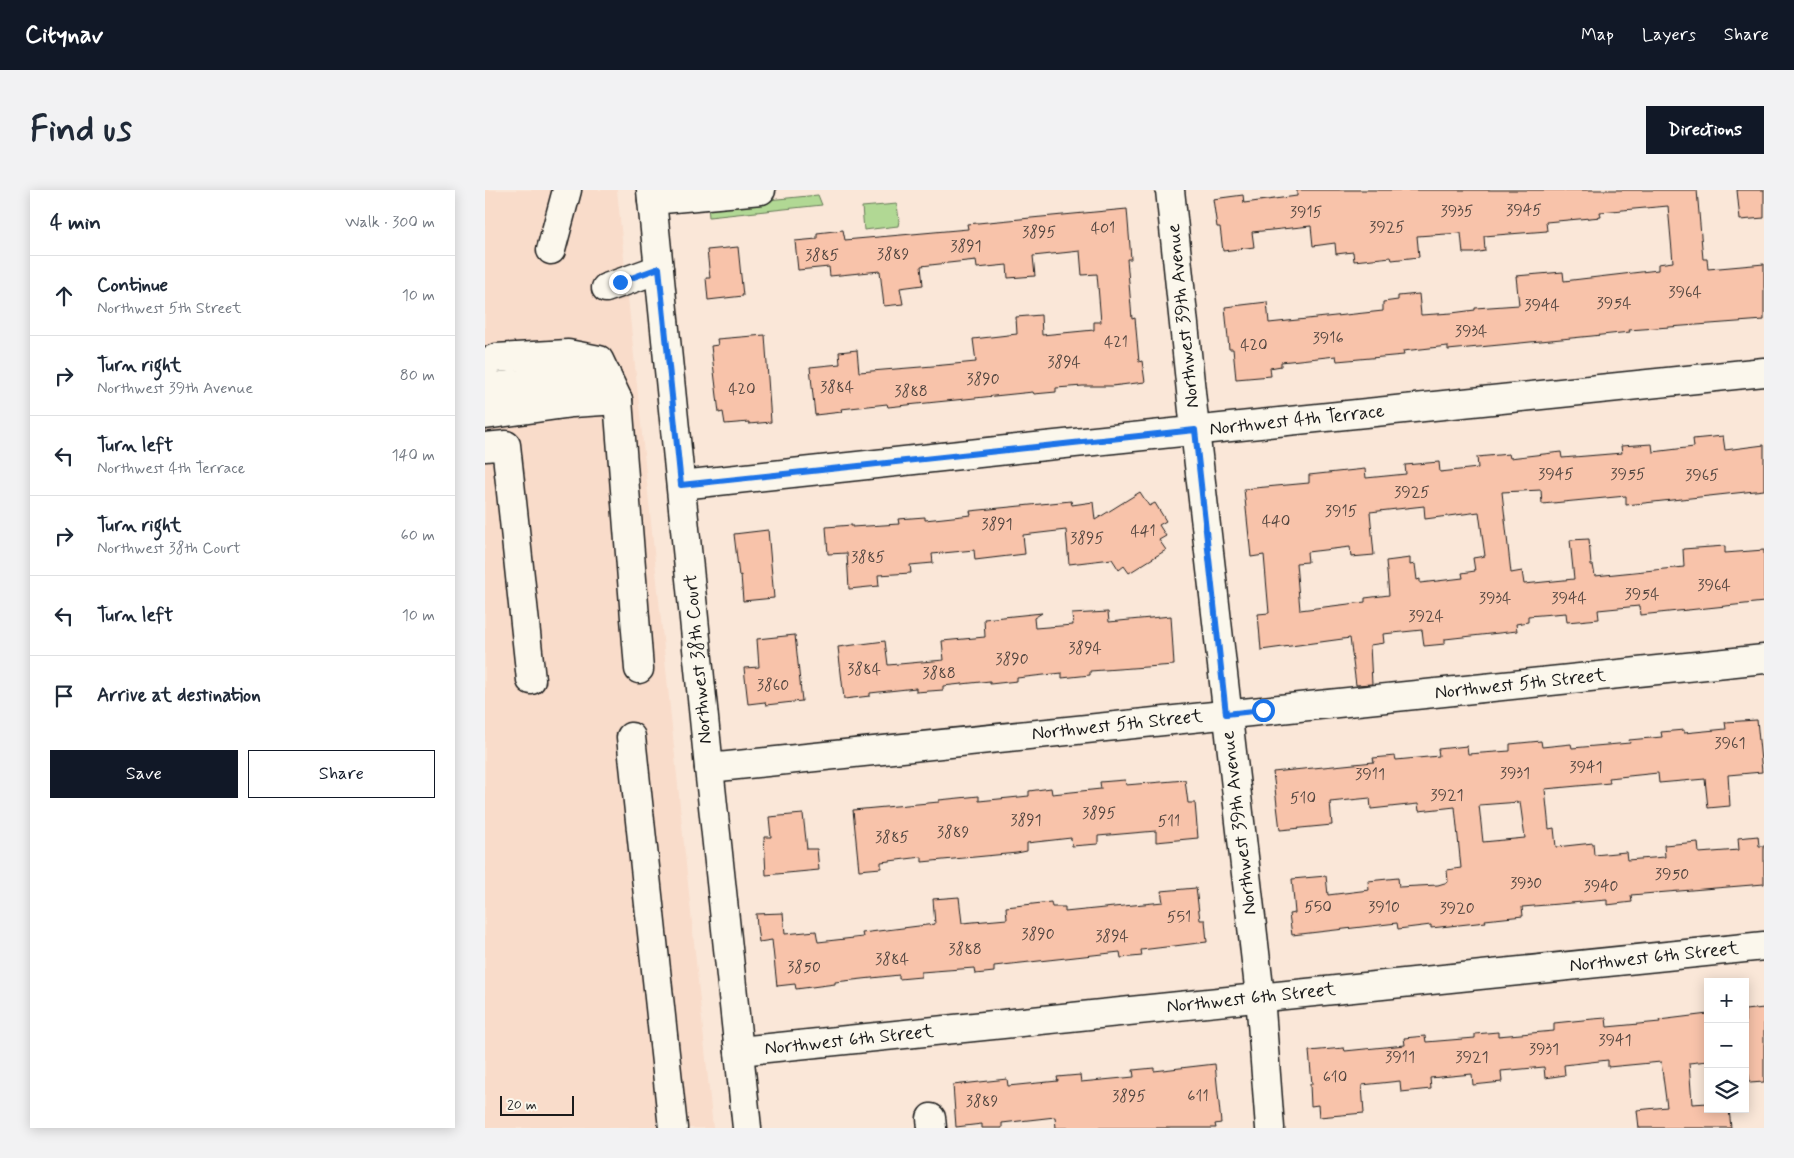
<!DOCTYPE html>
<meta charset="utf-8">
<style>
:root{--surface:#fff;--page:#f2f2f3;--text:#1f2937;--muted:#747a83;--line:#e0e1e3;--accent:#111827}
body{margin:0;font-family:Mynerve,sans-serif;background:var(--page);color:var(--text)}
.controls{position:absolute;right:15px;bottom:15px;display:grid;overflow:hidden;border-radius:0px;box-shadow:0 2px 12px #0003}
.controls button{width:45px;height:45px;display:grid;place-items:center;padding:0;border:0;border-bottom:1px solid var(--line);background:var(--surface);color:var(--text);font:25px sans-serif}
.scale{position:absolute;left:15px;bottom:12px;width:74px;box-sizing:border-box;padding-left:5px;border:2px solid #1c1c1c;border-top:0;font-size:14px;line-height:18px;white-space:nowrap;color:#1c1c1c;-webkit-text-stroke:4px #fbf7ec;paint-order:stroke}
.stop{position:absolute;width:15px;height:15px;margin:-11px;border:4px solid #1a73e8;border-radius:50%;background:#fff}
.stop.end{background:#1a73e8;border-color:#fff;box-shadow:0 1px 5px #0008}
.list{margin:0;padding:0;list-style:none}
h2{display:flex;justify-content:space-between;align-items:center;height:65px;margin:0;padding:0 20px;font-size:21px}
h2 small{font-size:16px;font-weight:400;color:var(--muted)}
.list li{display:grid;grid-template-columns:32px 1fr auto;gap:15px;align-items:center;box-sizing:border-box;height:80px;padding:0 20px;border-top:1px solid var(--line)}
.list b{display:block;font-size:19px;white-space:nowrap}
.list p{margin:0;font-size:16px;white-space:nowrap;color:var(--muted)}
.list em{font-size:16px;font-style:normal;color:var(--muted)}
.actions{display:flex;gap:10px;padding:15px 20px}
.actions a{flex:1;padding:11px 0;border:1px solid var(--accent);border-radius:0px;text-align:center;font-size:18px;color:var(--accent)}
.actions .main{background:var(--accent);color:#fff}
.icon{flex:none;width:28px;height:28px;fill:none;stroke:currentColor;stroke-width:2;stroke-linecap:round;stroke-linejoin:round}
.map{position:relative;flex:none;width:1279px;height:938px;overflow:hidden;border-radius:0px}
header{display:flex;align-items:center;gap:30px;box-sizing:border-box;height:70px;padding:0 25px;background:var(--accent);color:#fff}
header strong{font-size:24px}
nav{display:flex;gap:28px;margin-inline-start:auto;font-size:18px}
.intro{display:flex;align-items:center;justify-content:space-between;box-sizing:border-box;height:120px;padding:0 30px}
h1{margin:0;font-size:35px}
.button{padding:12px 22px;border-radius:0px;background:var(--accent);color:#fff;font-size:18px;font-weight:700}
main{display:flex;gap:30px;padding:0 30px}
aside{flex:1;background:var(--surface);border-radius:0px;box-shadow:0 2px 12px #0003}
.map>svg:first-child{display:block}
.built{fill:#f9dcca}
.green{fill:#b1d894;stroke:#667a58}
.building{fill:#f8c3aa;stroke:#1c1c1c;fill-rule:evenodd}
.lines{fill:none;stroke-linecap:round;stroke-linejoin:round}
.minor-casing{stroke:#1c1c1c;stroke-width:31}
.minor{stroke:#fbf7ec;stroke-width:28}
.route{stroke:#1a73e8;stroke-width:6}
.labels{text-anchor:middle;dominant-baseline:central;stroke-width:5;stroke-linejoin:round;paint-order:stroke}
.number-label{font-size:16px;fill:#534640}
.street-label{font-size:19px;fill:#1c1c1c;stroke:#fbf7ec}
</style>
<header>
<strong>Citynav</strong>
<nav><a>Map</a><a>Layers</a><a>Share</a></nav>
</header>
<div class="intro"><h1>Find us</h1><a class="button">Directions</a></div>
<main>
<aside>
<h2>4 min<small>Walk · 300 m</small></h2>
<ul class="list">
<li><svg class="icon" aria-label="ahead" viewBox="0 0 24 24"><path d="M12 20V5M6 11l6-6 6 6"/></svg><div><b>Continue</b><p>Northwest 5th Street</p></div><em>10 m</em></li>
<li><svg class="icon" aria-label="right" viewBox="0 0 24 24"><path d="M7 20v-9h11M14 6l5 5-5 5"/></svg><div><b>Turn right</b><p>Northwest 39th Avenue</p></div><em>80 m</em></li>
<li><svg class="icon" aria-label="left" viewBox="0 0 24 24"><path d="M17 20v-9H6M10 6l-5 5 5 5"/></svg><div><b>Turn left</b><p>Northwest 4th Terrace</p></div><em>140 m</em></li>
<li><svg class="icon" aria-label="right" viewBox="0 0 24 24"><path d="M7 20v-9h11M14 6l5 5-5 5"/></svg><div><b>Turn right</b><p>Northwest 38th Court</p></div><em>60 m</em></li>
<li><svg class="icon" aria-label="left" viewBox="0 0 24 24"><path d="M17 20v-9H6M10 6l-5 5 5 5"/></svg><div><b>Turn left</b></div><em>10 m</em></li>
<li><svg class="icon" aria-label="arrive" viewBox="0 0 24 24"><path d="M6 21V4h12l-3 4 3 4H6"/></svg><div><b>Arrive at destination</b></div></li>
</ul>
<div class="actions"><a class="main">Save</a><a>Share</a></div>
</aside>
<div class="map">
<svg width="1279" height="938" viewBox="0 0 1279 938">
<rect width="100%" height="100%" fill="#fae7d8"/>
<filter id="ink" filterUnits="userSpaceOnUse"><feTurbulence type="fractalNoise" baseFrequency=".02" numOctaves="2"/><feDisplacementMap in="SourceGraphic" scale="10" xChannelSelector="R" yChannelSelector="G"/><feConvolveMatrix kernelMatrix="1 2 1 2 8 2 1 2 1" color-interpolation-filters="sRGB"/></filter>
<g filter="url(#ink)">
<!-- built -->
<path class="built" d="M0 0H132L228 938H0Z"/>
<!-- green -->
<g class="green">
<path d="M333 5 337 15 224 27 223 16Z"/>
<path d="M412 14 414 31 413 36 379 40 377 17Z"/>
</g>
<!-- building -->
<g class="building">
<path d="M812 0H1212L1218 69H1222L1223 79 1279 74V130L1144 140 1145 142 1107 146 963 160V156L918 161 919 165 852 171 851 166 796 172V176L785 178 786 186 751 189 748 159H744L740 117 782 112 784 133 898 121V112L913 110V106L934 104 936 125 967 123 990 120V118L1034 115 1031 86 1078 82 1079 91 1173 80V74L1188 72 1183 16 1115 22 1116 27 1061 32 1062 41 999 46 1000 61 989 63H978L976 43 932 46 934 67 907 70 906 67 869 71 868 62 851 64 850 53 828 56 826 36 767 42 769 57 738 61 735 37H732L728 9 758 5 759 13 812 6Z"/>
<path d="M1252 0H1279V28L1255 30Z"/>
<path d="M642 19 646 69H642L647 129 650 128 654 172 657 171 660 192 627 196H598L571 198V202L549 204 548 202 403 217 402 214 356 219 357 222 330 225 325 177 355 174 354 162 372 160 374 182 448 176 491 172 488 149 532 144 531 127 556 125 557 145 609 140V132H616L612 84 597 85 595 61 548 66 550 86 523 88 522 75 492 78 491 70 436 76 438 95 415 98 418 114 399 116 395 81 345 86 344 77 313 80 310 51 332 49V43L358 40 360 50 483 39 482 34Z"/>
<path d="M253 57 258 106 223 110 221 88H225L222 60Z"/>
<path d="M280 145 286 232 264 234V232L240 234 238 222 234 223 226 156 233 155 232 149Z"/>
<path d="M1238 246 1240 260 1279 255V300L1141 315V306L1057 314 1056 300 1017 302 1026 383 1037 381 1039 394 1089 389 1085 350 1104 349 1106 375H1108L1110 386 1199 377 1198 359 1240 356V363L1279 360V412L1155 425 1154 416 1113 420 1114 429 1082 432 1081 423 1043 426V432L1031 434 1032 441 960 449V454L939 456 937 440 898 444 899 453 885 455 887 494 871 495 865 448 776 460 773 424 784 423 779 365 766 367 759 299 824 293V285L880 279 881 288 921 284 920 275 954 272 955 282 993 278 992 267 1024 264 1025 268 1076 262 1077 268 1137 263 1136 256 1167 254 1168 262 1209 257 1208 249ZM939 316 940 329 994 322 1000 366 988 368 990 381 977 383 978 388 935 393V389L932 390 930 374 925 375V368L901 371 904 405 880 408V412L815 420 811 373 823 372 822 362 865 357 866 367 889 365 885 322Z"/>
<path d="M655 302 664 316 670 313 681 331 674 335 681 346 674 350 681 360 644 383 639 376 634 380 627 369 584 374 581 340 538 345 540 364 490 370 489 360 447 364 448 373 425 375 426 383 393 385 394 396 364 399 362 363 343 364 341 337 367 335V337L414 334 413 329 440 327V330L486 325 485 321 586 311 587 315 608 312 610 330Z"/>
<path d="M283 340 289 408 258 411 256 385 254 386 249 344Z"/>
<path d="M623 422 624 432 686 426 689 475 605 481V485L577 488V483L532 488V491L505 494V491L458 496V500L431 502V498L385 503V506L359 509 353 457 400 451 403 475 459 470 457 451 500 447 499 429 557 423 549 428 550 438 588 435 587 424Z"/>
<path d="M310 445 317 511 281 515 280 512 263 514 259 478 274 477 272 449Z"/>
<path d="M1272 530 1277 582 1243 585 1245 616 1223 618 1220 589 1174 593 1173 583 1124 588 1125 593 1060 599 1064 639 1069 638 1071 657 1108 653 1109 665 1141 662 1142 670 1180 667 1179 655 1213 652 1214 663 1254 660 1253 648 1273 646 1274 656H1279V694L1146 705 1147 712 1122 715V710L1037 717 1038 726 1000 730 1001 732 946 738V735L913 739 912 733 807 745 804 724 810 723 807 689 841 686 843 705 884 700 883 691 913 688 914 697 953 695 963 692 962 680 976 678 970 617 934 621 933 614 886 619 885 608 845 612 847 635 795 640 788 582 889 572 888 568 910 566 911 570 954 566 953 559 982 556 983 564 1025 561V554L1056 551 1057 557 1086 554 1087 558 1145 553 1144 550 1177 547 1176 542 1199 540V543L1241 539 1240 532ZM1035 612 1040 648 998 652 994 615Z"/>
<path d="M640 590 641 595 700 590 703 613H710L713 648 671 652V641L613 646V654L587 656 586 648 542 653V661L532 663 437 672V667L396 672V678L374 680 368 620 454 612V610L494 606V611L544 606V601L566 598 567 604 616 599 615 592Z"/>
<path d="M318 624 322 659H332L334 680 281 685 279 647H286L284 627Z"/>
<path d="M711 698 715 730H720L722 752 656 760 657 766 636 768 635 762 509 776V782L490 784 489 778 436 782V787L414 789V785L350 792V794L311 799 310 794 292 796 287 750 274 752 272 737 271 724 298 723 300 744 331 741 333 752 378 747 377 743 450 734 448 709 474 707 477 733 522 729 521 717 566 712 567 717H580V722L678 712 676 701Z"/>
<path d="M1279 818V892L1265 893 1260 856V820Z"/>
<path d="M1223 824V871L1204 873 1207 914 1223 913V919H1244L1246 938H1154L1152 920 1182 917 1176 872 1123 877V870L1079 875 1080 885 1060 888 1059 877 1016 881 1017 892 988 895 987 884 945 888 946 899 916 902 915 891 877 895 879 923 834 927 833 915 826 916 825 894H827L824 861 859 858 860 861 920 855 919 848 940 846 941 852 990 848V844L1013 842V846L1069 841V833L1108 829 1121 828 1122 837 1175 832 1174 830Z"/>
<path d="M730 874 736 933 730 934 731 938H571L570 927 517 933V938H497V934L471 937 468 895 522 889 523 896 573 891 572 887 595 885 596 892 649 887 648 880 669 878V881Z"/>
</g>
<g class="lines">
<defs>
<g id="minor">
<path d="M166 0 224 578 262 938"/>
<path d="M685 0 710 240 775 806 785 938"/>
<path d="M167 10 276 0"/>
<path d="M66 60 82 0"/>
<path d="M121 98 174 79"/>
<path d="M0 173 11 168 83 164 114 170 133 210 154 479"/>
<path d="M0 198 121 184"/>
<path d="M0 225 87 213 133 210"/>
<path d="M0 257 21 255 46 490"/>
<path d="M196 295 522 260 1279 182"/>
<path d="M146 547 188 938"/>
<path d="M224 578 1279 469"/>
<path d="M254 861 1279 756"/>
<path d="M446 928 447 938"/>
</g>
</defs>
<!-- minor casing -->
<use href="#minor" class="minor-casing"/>
<!-- minor -->
<use href="#minor" class="minor"/>
</g>
</g>
<g class="lines" filter="url(#ink)">
<!-- route -->
<path class="route" d="M135 92 174 78 196 295 710 240 741 524 778 520"/>
</g>
<g class="labels">
<!-- number labels -->
<g class="number-label">
<text x="1039" y="20">3945</text>
<text x="972" y="21">3935</text>
<text x="821" y="22">3915</text>
<text x="902" y="37">3925</text>
<text x="618" y="38">401</text>
<text x="554" y="42">3895</text>
<text x="481" y="56">3891</text>
<text x="408" y="64">3889</text>
<text x="337" y="65">3885</text>
<text x="1200" y="102">3964</text>
<text x="1129" y="113">3954</text>
<text x="1057" y="115">3944</text>
<text x="986" y="141">3934</text>
<text x="843" y="148">3916</text>
<text x="631" y="152">421</text>
<text x="769" y="155">420</text>
<text x="579" y="172">3894</text>
<text x="498" y="189">3890</text>
<text x="352" y="197">3884</text>
<text x="257" y="199">420</text>
<text x="426" y="201">3888</text>
<text x="1071" y="284">3945</text>
<text x="1143" y="284">3955</text>
<text x="1217" y="285">3965</text>
<text x="927" y="302">3925</text>
<text x="856" y="321">3915</text>
<text x="791" y="331">440</text>
<text x="512" y="334">3891</text>
<text x="658" y="341">441</text>
<text x="602" y="348">3895</text>
<text x="383" y="367">3885</text>
<text x="1229" y="395">3964</text>
<text x="1157" y="404">3954</text>
<text x="1010" y="408">3934</text>
<text x="1084" y="408">3944</text>
<text x="941" y="426">3924</text>
<text x="600" y="458">3894</text>
<text x="527" y="469">3890</text>
<text x="379" y="479">3884</text>
<text x="454" y="483">3888</text>
<text x="288" y="495">3860</text>
<text x="1245" y="553">3961</text>
<text x="1101" y="577">3941</text>
<text x="1030" y="583">3931</text>
<text x="885" y="584">3911</text>
<text x="962" y="605">3921</text>
<text x="818" y="608">510</text>
<text x="614" y="623">3895</text>
<text x="541" y="630">3891</text>
<text x="684" y="631">511</text>
<text x="468" y="642">3889</text>
<text x="407" y="647">3885</text>
<text x="1187" y="684">3950</text>
<text x="1041" y="693">3930</text>
<text x="1116" y="696">3940</text>
<text x="833" y="717">550</text>
<text x="899" y="717">3910</text>
<text x="972" y="718">3920</text>
<text x="694" y="727">551</text>
<text x="553" y="744">3890</text>
<text x="627" y="746">3894</text>
<text x="480" y="759">3888</text>
<text x="407" y="769">3884</text>
<text x="319" y="777">3850</text>
<text x="1130" y="850">3941</text>
<text x="1059" y="859">3931</text>
<text x="915" y="867">3911</text>
<text x="987" y="867">3921</text>
<text x="850" y="887">610</text>
<text x="644" y="906">3895</text>
<text x="713" y="906">611</text>
<text x="497" y="911">3889</text>
</g>
<!-- street labels -->
<g class="street-label">
<text transform="translate(698 126) rotate(-96)">Northwest 39th Avenue</text>
<text transform="translate(812 230) rotate(-6)">Northwest 4th Terrace</text>
<text transform="translate(213 469) rotate(-95)">Northwest 38th Court</text>
<text transform="translate(1035 494) rotate(-6)">Northwest 5th Street</text>
<text transform="translate(632 535) rotate(-6)">Northwest 5th Street</text>
<text transform="translate(754 633) rotate(-97)">Northwest 39th Avenue</text>
<text transform="translate(1169 767) rotate(-6)">Northwest 6th Street</text>
<text transform="translate(766 808) rotate(-6)">Northwest 6th Street</text>
<text transform="translate(364 850) rotate(-6)">Northwest 6th Street</text>
</g>
</g>
</svg>
<div class="controls">
<button>+</button>
<button>−</button>
<button><svg class="icon" aria-label="layers" viewBox="0 0 24 24"><path d="M12 4l9 5-9 5-9-5zM3 14l9 5 9-5"/></svg></button>
</div>
<div class="scale">20 m</div>
<div class="stop" style="left:778px;top:520px"></div>
<div class="stop end" style="left:135px;top:92px"></div>
</div>
</main>
